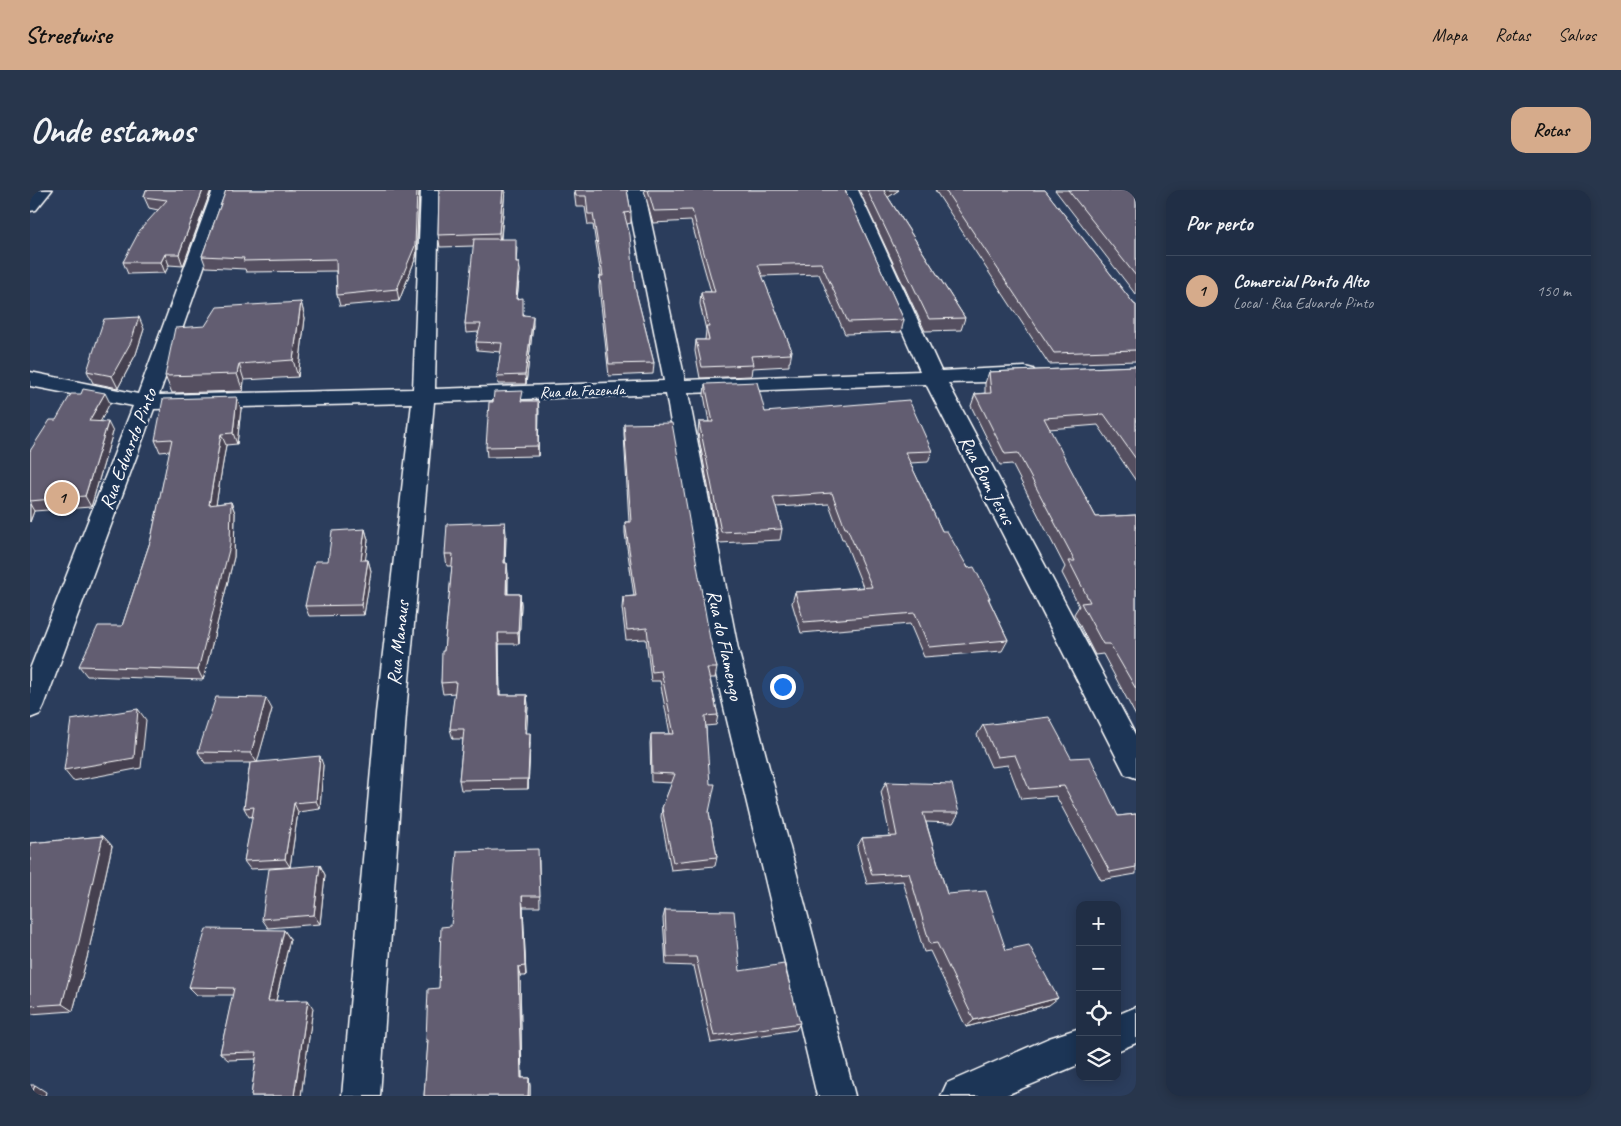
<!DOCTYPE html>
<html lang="pt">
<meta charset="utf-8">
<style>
:root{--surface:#202e45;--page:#28364c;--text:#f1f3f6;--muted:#a2a8b3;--line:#3d4a5e;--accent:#d6ab8b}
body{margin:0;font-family:Caveat,sans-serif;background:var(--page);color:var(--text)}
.controls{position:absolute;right:15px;bottom:15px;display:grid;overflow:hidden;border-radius:10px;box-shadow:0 2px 12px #0003}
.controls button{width:45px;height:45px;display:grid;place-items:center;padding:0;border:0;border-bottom:1px solid var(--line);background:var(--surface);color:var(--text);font:25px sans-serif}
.you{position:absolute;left:752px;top:496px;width:18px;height:18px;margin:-12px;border:4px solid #fff;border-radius:50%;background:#1a73e8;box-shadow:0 0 0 8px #1a73e833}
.badge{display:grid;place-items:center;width:32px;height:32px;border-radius:50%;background:var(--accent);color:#111;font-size:16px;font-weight:700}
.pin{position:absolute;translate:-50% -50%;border:2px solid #fff;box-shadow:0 1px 5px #0006}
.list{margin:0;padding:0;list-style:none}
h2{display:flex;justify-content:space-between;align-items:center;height:65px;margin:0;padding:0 20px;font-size:21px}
h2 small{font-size:16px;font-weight:400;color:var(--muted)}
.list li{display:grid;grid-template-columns:32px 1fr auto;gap:15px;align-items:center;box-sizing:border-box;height:70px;padding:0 20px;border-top:1px solid var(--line)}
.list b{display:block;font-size:19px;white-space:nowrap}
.list p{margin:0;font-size:16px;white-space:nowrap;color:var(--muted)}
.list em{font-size:16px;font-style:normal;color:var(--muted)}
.icon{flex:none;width:28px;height:28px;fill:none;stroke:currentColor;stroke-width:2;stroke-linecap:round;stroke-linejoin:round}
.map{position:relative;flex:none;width:1106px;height:906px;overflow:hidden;border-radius:15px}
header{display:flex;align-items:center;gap:30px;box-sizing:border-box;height:70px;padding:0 25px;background:var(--accent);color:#111}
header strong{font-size:24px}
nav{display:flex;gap:28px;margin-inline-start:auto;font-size:18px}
.intro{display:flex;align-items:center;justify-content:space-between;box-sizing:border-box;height:120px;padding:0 30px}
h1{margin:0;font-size:35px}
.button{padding:12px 22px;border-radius:15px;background:var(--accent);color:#111;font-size:18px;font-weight:700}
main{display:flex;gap:30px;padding:0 30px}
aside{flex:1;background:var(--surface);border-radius:15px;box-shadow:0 2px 12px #0003}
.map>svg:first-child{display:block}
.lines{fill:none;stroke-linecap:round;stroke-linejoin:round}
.street-casing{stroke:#fff;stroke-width:3}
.street{fill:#1d3557;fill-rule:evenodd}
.wall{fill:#545061;stroke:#fff}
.shaded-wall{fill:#45414f;stroke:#fff}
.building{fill:#625d71;stroke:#fff}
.labels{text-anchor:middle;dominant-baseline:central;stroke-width:5;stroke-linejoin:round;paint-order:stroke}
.far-street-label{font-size:16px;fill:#fff;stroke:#1d3557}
.street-label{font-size:20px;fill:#fff;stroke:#1d3557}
</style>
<header>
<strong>Streetwise</strong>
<nav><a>Mapa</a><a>Rotas</a><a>Salvos</a></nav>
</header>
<div class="intro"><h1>Onde estamos</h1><a class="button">Rotas</a></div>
<main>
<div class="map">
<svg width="1106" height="906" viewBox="0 0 1106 906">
<rect width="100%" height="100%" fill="#2b3d5c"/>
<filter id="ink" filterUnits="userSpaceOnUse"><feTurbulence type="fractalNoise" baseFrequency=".02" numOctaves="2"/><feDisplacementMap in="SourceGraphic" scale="10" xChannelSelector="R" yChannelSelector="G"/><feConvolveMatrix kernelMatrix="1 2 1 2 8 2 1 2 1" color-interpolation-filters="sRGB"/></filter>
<g filter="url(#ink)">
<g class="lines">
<defs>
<g id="street">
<path d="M4 0H22L6 20 0 21V5Z"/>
<path d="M183 0H201L129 205 383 199 391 0H409L405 199 634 191 596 0H614L655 190 890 181 810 0H828L911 181 995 177 1003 179 1006 184 1003 189 995 191 918 193 1106 546V588L1095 584 896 194 658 203 708 459 825 906H787L680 459 636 204 404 212 376 523 350 906H312L346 523 382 213 124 219 14 516 10 524 0 528V479L103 216 0 196V182L108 204Z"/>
<path d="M1106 817V853L1087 861V825Z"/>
<path d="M1050 838V874L974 906H911L917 893 1019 848Z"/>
</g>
</defs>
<!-- street casing -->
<use href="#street" class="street-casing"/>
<!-- street -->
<use href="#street" class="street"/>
</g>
<!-- wall -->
<g class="wall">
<path d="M116 0H181L153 76 139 75 135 83 98 84 93 72 128 20 119 18 114 7Z"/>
<path d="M196 0H389L386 67 369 111 310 116 307 105 306 81 216 82 215 79 176 77 172 66Z"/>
<path d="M409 0H475L471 49 487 57 486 73H489L490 81 487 109 494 125 503 135 496 194H468L467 186 471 162 447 160 446 152 449 142 436 143 435 134 444 56 410 57 408 45Z"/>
<path d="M544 0H597L601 22V33L597 34 605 98 624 173 623 184 579 186 569 97 570 86H571L563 35H558L555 17H546Z"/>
<path d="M614 0H815L874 130 871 142 815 144 789 84 732 86 762 161 760 172H759V176L722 178 721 186 670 188 665 161 666 150H675L676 140 670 114 671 102H681L661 31 623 33Z"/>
<path d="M829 0H869L858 7 935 128 931 140 895 141Z"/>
<path d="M905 0H1015L1104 114 1106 115V171L1019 174Z"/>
<path d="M1025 0H1106V105Z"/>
<path d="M271 112 275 128 268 187 214 190 213 201 142 203 135 186 175 136Z"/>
<path d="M114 139 106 164 88 198 63 193 57 181Z"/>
<path d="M1106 176V291L1068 235 1019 239 1066 327 1106 325V526L1073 464 1065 465 1044 424 1049 416 1032 383 1035 377 982 274 970 275 941 216 945 204 955 203V193L959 182Z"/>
<path d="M675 194 735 222 902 261 898 272 880 273 912 341 960 408 959 410 978 450 972 461 894 467 880 434 771 443 762 413 765 402 833 397 814 349H812L799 314 746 317 752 339 750 350 689 353 668 243 669 232H679L674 205Z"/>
<path d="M207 207 211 219 207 254 196 255 186 314 201 312 205 323 204 367 173 490 57 486 49 476 92 436 121 349 140 261 130 262 125 250Z"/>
<path d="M493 211H508V266L457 267 456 257Z"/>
<path d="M80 213 70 231 83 242 61 317 4 321 0 332V261L26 230Z"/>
<path d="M594 234 680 449 687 478 685 488H680L688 525 686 535 676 536 679 622 687 667 685 676 641 680 631 627 632 618 642 593 621 592 620 553 621 544H640L630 491H621L616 449 596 450 592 418 593 407 604 406 595 343V332H599L594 244Z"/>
<path d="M335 339 338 350 335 370H338L341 381 334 425 279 426 275 416 298 371Z"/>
<path d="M476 344 475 373 478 384V404H490L491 415 489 454H469L470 505H497L498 516 496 543 500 553 498 599 431 600 429 590 433 549H423L420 539 425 503 413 504 411 493 422 376H417L415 364Z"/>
<path d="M242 519 227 572 293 575 290 619 268 622 260 677 220 679 214 671 223 626 219 627 214 618 220 573H175L168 562Z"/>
<path d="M953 535 1041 568 1088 626 1106 624V684L1071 690 1026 606 991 609 978 575 961 577 947 545Z"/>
<path d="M856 592 929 623 923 633 896 632 917 704 976 760 1019 815 936 837 900 761 894 762 873 691 837 694 827 657 832 648 860 646 851 602Z"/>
<path d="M73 646 82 656 58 764 43 821 0 824V653Z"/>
<path d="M509 670 510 717H493L496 786H490L492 888H499L500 896V906H394L398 854 396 850 409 798 421 736Z"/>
<path d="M290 675 295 685 290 734 238 738 232 729Z"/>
<path d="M635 720 710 781 770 833 766 840 681 853 664 776 636 775 633 728Z"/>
<path d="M254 740 260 749 246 811 283 818 271 906H221L226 869 198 870 190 863 203 805H167L159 797Z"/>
</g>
<!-- shaded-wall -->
<g class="shaded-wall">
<path d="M173 0H181L153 76 149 64Z"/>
<path d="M387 0H389L386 67 369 111 367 99Z"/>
<path d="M473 0H475L470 55 469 43Z"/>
<path d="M855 0H869L851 12 854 1Z"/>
<path d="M135 64 139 75 135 83 131 72Z"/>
<path d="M489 73 490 81 486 117V109Z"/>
<path d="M271 112 275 128 268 187 263 170Z"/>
<path d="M503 126V135L496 194 495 185Z"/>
<path d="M109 127 114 139 106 164 88 198 82 186Z"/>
<path d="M209 174 214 190 213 201 207 184Z"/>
<path d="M75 203 80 213 65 242 59 231Z"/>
<path d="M207 207 211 219 207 254 203 243Z"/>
<path d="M508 211 509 221 508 266Z"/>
<path d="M78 232 83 242 61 317 55 306Z"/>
<path d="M191 244 196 255 184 326 179 315Z"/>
<path d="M201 312 205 323 204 367 173 490 168 480Z"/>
<path d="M0 314 4 321 0 332Z"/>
<path d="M475 332 476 344 475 384 474 373Z"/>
<path d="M335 339 338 350 334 381 331 370Z"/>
<path d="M338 370 341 381 334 425 331 415Z"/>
<path d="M477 373 478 384 477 415 476 404Z"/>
<path d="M490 404 491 415 489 454 488 443Z"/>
<path d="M468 443 469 454 470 516 469 505Z"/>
<path d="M497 505 498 516 496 553 495 543Z"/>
<path d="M236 508 242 519 227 573 221 563Z"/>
<path d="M108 519 116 530 111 578 43 591 34 580Z"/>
<path d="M500 543V553L498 599V589Z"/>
<path d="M290 566 293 575 290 619 286 611Z"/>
<path d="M264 613 268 622 260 677 255 669Z"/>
<path d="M73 646 82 656 58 764 43 821 32 814Z"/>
<path d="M290 675 295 685 290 734 284 725Z"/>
<path d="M492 706 493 717 496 786 495 776Z"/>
<path d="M254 740 260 749 244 819 238 811Z"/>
<path d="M488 777 490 786 492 896 491 888Z"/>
<path d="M1028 808 1019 815 936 837 944 830Z"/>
<path d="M278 810 283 818 271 906H264Z"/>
<path d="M499 888 500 896V906H498Z"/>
<path d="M5 895 16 902 15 906H1Z"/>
</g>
<!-- building -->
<g class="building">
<path d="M116 0H173L149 64H135L131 72H93L110 40 137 10 114 7Z"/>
<path d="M196 0H387L385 56 367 99 307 105 306 69 213 71 214 68 172 66Z"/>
<path d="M409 0H473L469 43 408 45Z"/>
<path d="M545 0H597L601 22 594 23 600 45 605 98 624 173 579 174 570 86H573L563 24H558L556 6H546Z"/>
<path d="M618 0H815L874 130 818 132 791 73 728 75 762 161H760L761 164 721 166 723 175 672 177 666 150H679L676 136H679L671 102H685L662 20 624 21Z"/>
<path d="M837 0H855L854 1 935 128 899 129Z"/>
<path d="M915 0H1015L1104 114 1106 115V160L1024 163Z"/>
<path d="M1038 0H1106V86Z"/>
<path d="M444 49H486V73H489L486 109 493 108V125L503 126 495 185 467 186 472 153 446 152 451 134H435Z"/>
<path d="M271 112 263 170 209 174 207 184 135 186 145 138 175 136 187 117Z"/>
<path d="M109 127 101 152 82 186 57 181 74 129Z"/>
<path d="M1106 176V269L1074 224 1014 228 1066 327 1106 325V499L1080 454H1073L1051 413 1060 412 1039 371H1045L988 263 975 264 945 204 961 203 959 182Z"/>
<path d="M727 192 735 222 879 210 902 261 875 262 912 341H917L938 378 944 377 960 408H958L978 450 899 457 885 423 774 432 765 402 842 397 817 338H815L802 303 743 307 752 339 691 342 669 232H683L675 194Z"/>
<path d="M53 199 75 203 59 231 78 232 55 306 0 311V261L20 230H26L41 204H51Z"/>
<path d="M493 201 491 211H508V256L456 257 459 212H463L464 202Z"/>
<path d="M207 207 203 243 191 244 179 315 201 312 200 356 168 480 49 476 68 436H92L121 349 142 249 125 250 133 209Z"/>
<path d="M642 233 680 449 687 478H677L688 525 675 526 680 594H685L679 622 687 667 643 672 632 618 645 584 622 583 621 544H644L631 481 622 482 617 438 597 440 593 407 606 406 595 332H601L594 234Z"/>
<path d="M475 332 474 373H477L476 404H490L488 443H468L469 505H497L495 543H500L498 589 429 590 434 539H420L426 492 411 493 412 461H414L423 364H415L417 334Z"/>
<path d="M335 339 331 370H338L331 415 275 416 285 371H298L302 341Z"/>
<path d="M186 507 236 508 221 563 168 562Z"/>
<path d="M108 519 104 568 34 580 41 530Z"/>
<path d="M1019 527 1041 568 1060 567 1088 626 1106 624V677L1080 682 1034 596 999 599 985 565 967 567 953 535Z"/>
<path d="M290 566 286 611 264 613 255 669 214 671 224 617 214 618 220 573Z"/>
<path d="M856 592 922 594 929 623H893L917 704 956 701 976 760 999 755 1028 808 944 830 907 753 900 754 879 683 842 685 832 648 867 646Z"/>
<path d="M73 646 48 756 32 814 0 816V653Z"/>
<path d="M508 659 510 706H492L495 776 488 777 491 888H499L498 906H394L398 850H396L398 799 409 798 411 737 421 736 427 661Z"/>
<path d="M290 675 284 725 232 729 239 679Z"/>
<path d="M635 720 704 721 710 781 754 774 770 833 684 846 666 767H637Z"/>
<path d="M176 739 254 740 238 811 278 810 264 906H221L227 862 190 863 204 798 159 797Z"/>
<path d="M0 895H5L1 906H0Z"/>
</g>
</g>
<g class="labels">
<!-- far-street labels -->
<g class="far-street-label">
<text transform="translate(552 201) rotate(-2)">Rua da Fazenda</text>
</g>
<!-- street labels -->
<g class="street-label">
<text transform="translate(98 259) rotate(-69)">Rua Eduardo Pinto</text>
<text transform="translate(957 290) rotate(62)">Rua Bom Jesus</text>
<text transform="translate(368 453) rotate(-84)">Rua Manaus</text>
<text transform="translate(695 455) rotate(78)">Rua do Flamengo</text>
</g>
</g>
</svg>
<div class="controls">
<button>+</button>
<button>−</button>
<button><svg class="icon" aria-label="locate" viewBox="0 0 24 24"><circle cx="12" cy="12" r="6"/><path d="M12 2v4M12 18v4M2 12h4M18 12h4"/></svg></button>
<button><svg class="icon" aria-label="layers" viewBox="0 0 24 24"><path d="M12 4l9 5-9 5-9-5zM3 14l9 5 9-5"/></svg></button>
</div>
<div class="you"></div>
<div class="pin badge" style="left:32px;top:308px">1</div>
</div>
<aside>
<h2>Por perto<small></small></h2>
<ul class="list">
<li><span class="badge">1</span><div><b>Comercial Ponto Alto</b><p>Local · Rua Eduardo Pinto</p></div><em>150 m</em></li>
</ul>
</aside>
</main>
